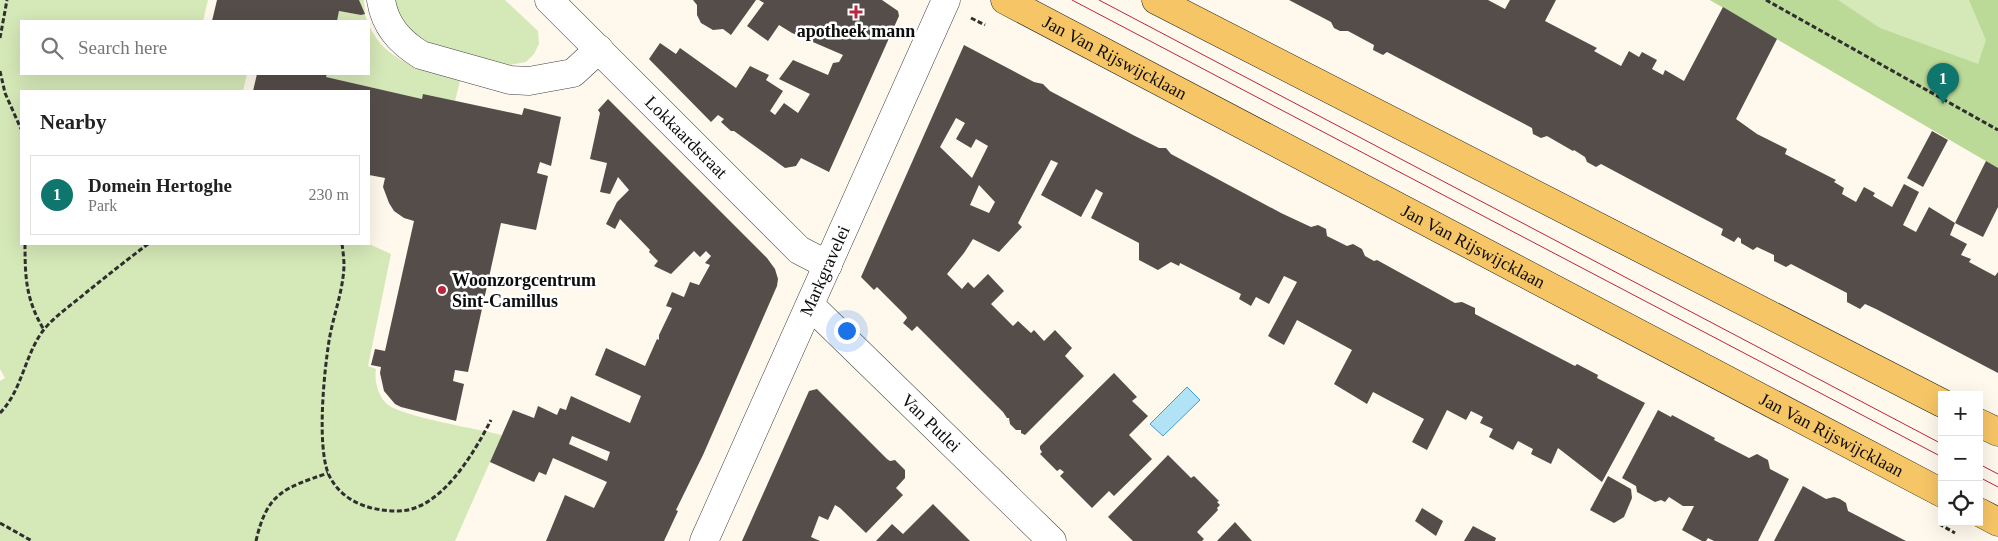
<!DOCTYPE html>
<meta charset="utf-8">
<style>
:root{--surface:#fff;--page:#f6f6f6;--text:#222;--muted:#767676;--line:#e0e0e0;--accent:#0f766e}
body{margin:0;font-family:"Times New Roman",serif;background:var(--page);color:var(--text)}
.controls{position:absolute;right:15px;bottom:15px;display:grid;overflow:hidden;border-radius:0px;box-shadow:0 5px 20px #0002}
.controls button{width:45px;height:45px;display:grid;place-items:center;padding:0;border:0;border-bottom:1px solid var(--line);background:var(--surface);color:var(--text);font:25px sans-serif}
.you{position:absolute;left:846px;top:330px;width:18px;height:18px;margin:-12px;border:4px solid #fff;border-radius:50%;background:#1a73e8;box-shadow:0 0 0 8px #1a73e833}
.badge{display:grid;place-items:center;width:32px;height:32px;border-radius:50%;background:var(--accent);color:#fff;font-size:16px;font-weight:700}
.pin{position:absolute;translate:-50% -41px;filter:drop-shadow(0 1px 2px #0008)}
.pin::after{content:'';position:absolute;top:26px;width:18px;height:15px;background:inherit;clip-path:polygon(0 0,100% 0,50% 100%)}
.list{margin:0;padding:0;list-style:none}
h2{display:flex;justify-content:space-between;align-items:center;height:65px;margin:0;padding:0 20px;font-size:21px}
h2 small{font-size:16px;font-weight:400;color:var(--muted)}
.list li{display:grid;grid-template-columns:32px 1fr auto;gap:15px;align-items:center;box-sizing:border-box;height:80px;margin:0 10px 10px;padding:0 10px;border:1px solid var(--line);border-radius:0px}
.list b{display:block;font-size:19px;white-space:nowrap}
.list p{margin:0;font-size:16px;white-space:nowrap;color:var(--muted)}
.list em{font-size:16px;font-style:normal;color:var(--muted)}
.icon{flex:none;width:28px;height:28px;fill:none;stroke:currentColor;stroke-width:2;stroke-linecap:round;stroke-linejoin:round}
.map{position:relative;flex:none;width:1998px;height:541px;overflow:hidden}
.search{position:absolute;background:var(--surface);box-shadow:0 5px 20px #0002;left:20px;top:20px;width:350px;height:55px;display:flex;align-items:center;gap:12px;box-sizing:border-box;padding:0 18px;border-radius:0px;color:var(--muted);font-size:19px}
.panel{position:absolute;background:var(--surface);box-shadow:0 5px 20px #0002;left:20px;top:90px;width:350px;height:155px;border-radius:0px}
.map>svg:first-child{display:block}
.green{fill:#d5e8b7}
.forest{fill:#bbd997}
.water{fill:#b2e2f5;stroke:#3b9fcb}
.building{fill:#554d49;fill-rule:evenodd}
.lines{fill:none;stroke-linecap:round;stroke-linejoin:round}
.minor-casing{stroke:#404040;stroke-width:29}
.major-casing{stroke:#1e1e1e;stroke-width:29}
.path{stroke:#2f2f2f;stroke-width:3;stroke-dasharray:5 2.5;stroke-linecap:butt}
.minor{stroke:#fff;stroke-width:28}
.major{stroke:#f6c565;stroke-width:28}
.tram{stroke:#ba273c;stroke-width:1}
.poi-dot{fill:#ba273c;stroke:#fff;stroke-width:2}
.labels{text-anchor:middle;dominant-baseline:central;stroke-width:5;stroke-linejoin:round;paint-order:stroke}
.poi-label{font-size:18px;font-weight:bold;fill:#0d0d0d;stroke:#fff}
.street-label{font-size:18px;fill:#0d0d0d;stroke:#fff}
</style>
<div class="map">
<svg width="1998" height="541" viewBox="0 0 1998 541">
<rect width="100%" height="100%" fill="#fff9ed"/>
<!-- green -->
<g class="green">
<path d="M0 0H208L203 21H21V74H247L243 91H21V244H369L391 254 368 366 376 369C374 381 378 396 387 404 402 417 479 429 502 435L455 541H0V381L5 378 0 369Z"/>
<path d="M359 0H364L365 14 367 21H337L339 11 361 15 364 14Z"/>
<path d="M392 0H505L538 31 539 44 534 54 526 62 503 66 424 44 404 29Z"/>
<path d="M1710 0H1998V168Z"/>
<path d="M369 25C385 63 425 70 460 81L455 101 424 94 422 99 326 77 327 74H369Z"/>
</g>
<!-- forest -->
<path class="forest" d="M1710 0H1838L1880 28 1978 64 1986 40 1969 0H1998V168Z"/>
<!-- water -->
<path class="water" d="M1187 387 1200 400 1163 436 1150 424Z"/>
<!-- building -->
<g class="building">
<path d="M217 0H359L365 14 361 15 339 11 337 21H212Z"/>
<path d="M693 0H756L731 35 723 29 713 30 701 23 697 15V5Z"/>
<path d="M759 0H882L898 11 899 16 829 172 801 158 796 166 785 168 734 131H731L721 122 724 119 718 115 711 122 649 59 660 43 676 54 680 48 736 88 750 66 769 75 766 80 783 91 770 111 775 115 784 103 798 113 810 94 779 79 793 60 828 75 833 63 839 62 843 55 792 33 779 25 768 41 747 26 764 3Z"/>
<path d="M1289 0H1488L1505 9 1510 0H1556L1545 21 1597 48 1594 51 1621 66 1629 51 1639 57 1642 52 1657 60 1652 69 1663 75 1665 70 1684 81 1723 7 1777 39 1736 119 1757 134 1787 149 1785 154 1836 180 1834 182 1844 188 1842 194 1856 202 1864 187 1875 193 1873 196 1892 207 1904 184 1919 192 1903 225 1916 232 1929 207 1955 223 1950 235 1967 244 1961 255 1971 259 1969 262 1995 276 1998 272V373L1876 309 1865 304 1860 309 1847 302V293L1791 264 1786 267 1774 261V255L1757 247 1753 250 1741 243V239L1738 237 1734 242 1721 235 1723 229 1601 164 1596 167 1587 162 1585 157 1574 150 1573 151 1547 136 1541 138 1533 134 1532 128 1387 52 1383 55 1373 50 1374 45 1348 31H1340L1334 28 1331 22Z"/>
<path d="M964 45 1034 82 1043 84 1050 91 1133 135 1159 148H1166L1171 154 1281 213 1311 227 1318 225 1326 229 1327 236 1347 246 1353 244 1362 249 1365 256 1374 261 1377 260 1455 303 1462 302 1475 308V314L1575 366 1577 364 1598 375 1597 378 1645 403 1602 482 1558 448 1551 464 1531 454 1533 449 1518 441 1513 450 1489 437 1493 429 1480 423 1483 417 1471 411 1466 420 1447 410 1427 450 1412 442 1424 419 1373 392 1367 404 1334 384 1352 350 1297 320 1284 345 1268 336 1297 282 1284 276 1269 304 1256 297 1251 306 1239 299 1241 294 1180 263 1179 266 1171 262 1158 270 1139 260V243L1091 218 1103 193 1096 189 1081 217 1041 195 1058 163 1051 160 1018 223 1022 227 999 252 973 239 964 253 947 274 962 289 968 282 974 288 988 274 1004 291 991 304 1013 326 1018 321 1031 333 1034 330 1044 341 1055 330 1072 348 1065 356 1084 376 1025 435 1021 433V430H1016L1010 424 1009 418H1007L1003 412 917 326 912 331 903 323 907 318 906 316 877 287 874 290 861 277ZM956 118 965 123 956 139 971 148 976 139 988 146 972 178 940 147ZM979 185 995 202 989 213 970 205Z"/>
<path d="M257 74H327L326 77 422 99 423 94 522 115 524 108 561 117 551 166 540 162 537 173 548 176 536 230 501 223 468 372 455 370 453 381 464 384 456 421 401 407 395 404 384 391 380 373 381 367 371 365 375 349 385 351 414 221 404 218 394 211 389 203 383 187 385 178 369 175V91H253Z"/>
<path d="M608 99 767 258 775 269 778 279 777 286 703 455 676 510 678 511 664 541H546L565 495 594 508 607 482 553 458 546 475 539 472 534 482 490 462 513 410 534 418 538 406 557 415 560 408 566 410 571 396 630 423 641 396 595 375 606 348 645 366 657 339 659 340V335L672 308 666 306 672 292 684 297 690 282 699 285 710 265 705 263 711 256 706 251 700 257 694 251 671 274 654 266 658 261 649 252 650 250 620 219 615 229 606 224 617 202 629 190 618 177 610 194 600 192 607 163 590 159 600 113 598 110ZM572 436 610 452 607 461 569 444Z"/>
<path d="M1932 131 1948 140 1923 187 1907 178Z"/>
<path d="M1986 161 1998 168V207L1983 237 1955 223Z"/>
<path d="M1114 373 1137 397 1132 401 1148 416 1129 435 1152 459 1114 496 1109 491 1092 508 1060 476 1064 472 1060 469 1057 471 1040 454 1042 452 1040 449V446Z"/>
<path d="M817 389 887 459 890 461 895 460 905 470V478L896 488 903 495 866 533 840 508 835 505 828 520 819 516 811 537 820 541H742L809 391Z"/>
<path d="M1658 410 1671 417 1672 415 1715 438 1714 440 1749 458 1757 454 1768 460 1770 469 1789 479 1758 541H1714L1708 538 1706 541H1702L1682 530 1694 506H1683L1669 497 1665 502 1661 500 1655 502 1637 492 1636 486 1622 478Z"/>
<path d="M1168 455 1191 478 1194 476 1219 501 1217 502 1220 505 1217 508 1218 510 1197 532 1204 539 1202 541H1133L1108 517Z"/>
<path d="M1608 476 1631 489 1632 498 1624 517 1614 523 1590 510Z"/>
<path d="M1803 486 1826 499 1834 497 1840 499 1846 503 1848 511 1906 541H1774Z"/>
<path d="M933 504 970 541H876L892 524 903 534Z"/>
<path d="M1422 508 1443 521 1436 536 1415 521Z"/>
<path d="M1235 522 1252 541H1217Z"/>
<path d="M1473 526 1496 538 1495 541H1464Z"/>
</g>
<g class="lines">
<defs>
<g id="minor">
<path d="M381 0C385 26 400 42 421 55L510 80 529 81 573 73 599 49"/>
<path id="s1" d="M549 0 799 250 828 265"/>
<path id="s2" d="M810 305 1052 541"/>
<path id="s3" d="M704 541 946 0"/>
</g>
<g id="major">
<path id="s4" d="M1005 0 1942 493"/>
<path d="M1156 0 1942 403"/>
<path d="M1979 423 1998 432"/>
<path d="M1979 512 1998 522"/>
</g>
</defs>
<!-- minor casing -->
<use href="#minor" class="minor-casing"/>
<!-- major casing -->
<use href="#major" class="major-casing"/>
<!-- path -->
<g class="path">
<path d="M1766 0 1998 130"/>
<path d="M971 18 985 25"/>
<path d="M0 38 7 0"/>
<path d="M0 71 5 93 21 129"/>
<path d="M25 244C25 278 26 300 44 330"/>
<path d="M342 244C343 251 344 259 344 266 343 292 333 316 329 341 324 373 317 443 328 473 340 501 369 511 397 511 440 512 474 453 491 420"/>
<path d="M0 413C22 390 24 358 42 332 54 316 73 304 88 291 108 275 128 259 148 244"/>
<path d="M0 523 32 541"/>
<path d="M1939 524 1955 533"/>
<path d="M256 541C267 492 285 488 328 473"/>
</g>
<!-- minor -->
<use href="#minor" class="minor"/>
<!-- major -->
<use href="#major" class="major"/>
<!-- tram -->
<g class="tram">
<path d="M1072 0 1942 457"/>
<path d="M1099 0 1942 444"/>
<path d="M1979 464 1998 474"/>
<path d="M1979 477 1998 487"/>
</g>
</g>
<!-- markers -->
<g class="poi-dot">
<path d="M853.5 4.5h5v5h5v5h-5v5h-5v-5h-5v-5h5z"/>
<circle cx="442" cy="290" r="5"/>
</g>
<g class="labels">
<!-- poi labels -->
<g class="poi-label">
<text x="856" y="31">apotheek mann</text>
<text x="452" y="280" text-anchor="start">Woonzorgcentrum<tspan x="452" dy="21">Sint-Camillus</tspan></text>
</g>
<!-- street labels -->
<g class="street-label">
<text stroke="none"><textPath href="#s4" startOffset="124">Jan Van Rijswijcklaan</textPath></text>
<text stroke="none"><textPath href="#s1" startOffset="194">Lokkaardstraat</textPath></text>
<text stroke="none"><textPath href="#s4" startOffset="529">Jan Van Rijswijcklaan</textPath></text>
<text stroke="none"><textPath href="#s3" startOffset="296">Markgravelei</textPath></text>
<text stroke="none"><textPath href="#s2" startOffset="169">Van Putlei</textPath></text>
<text stroke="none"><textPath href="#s4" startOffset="934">Jan Van Rijswijcklaan</textPath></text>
</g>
</g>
</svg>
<div class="controls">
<button>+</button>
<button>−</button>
<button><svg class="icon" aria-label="locate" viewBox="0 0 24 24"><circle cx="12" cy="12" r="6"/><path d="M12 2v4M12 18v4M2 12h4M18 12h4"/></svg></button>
</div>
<div class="you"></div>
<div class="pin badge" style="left:1943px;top:104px">1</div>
<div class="search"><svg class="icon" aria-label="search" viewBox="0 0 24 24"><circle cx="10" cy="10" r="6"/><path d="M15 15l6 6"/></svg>Search here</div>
<section class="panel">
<h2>Nearby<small></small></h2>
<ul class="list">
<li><span class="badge">1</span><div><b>Domein Hertoghe</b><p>Park</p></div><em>230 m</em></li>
</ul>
</section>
</div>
